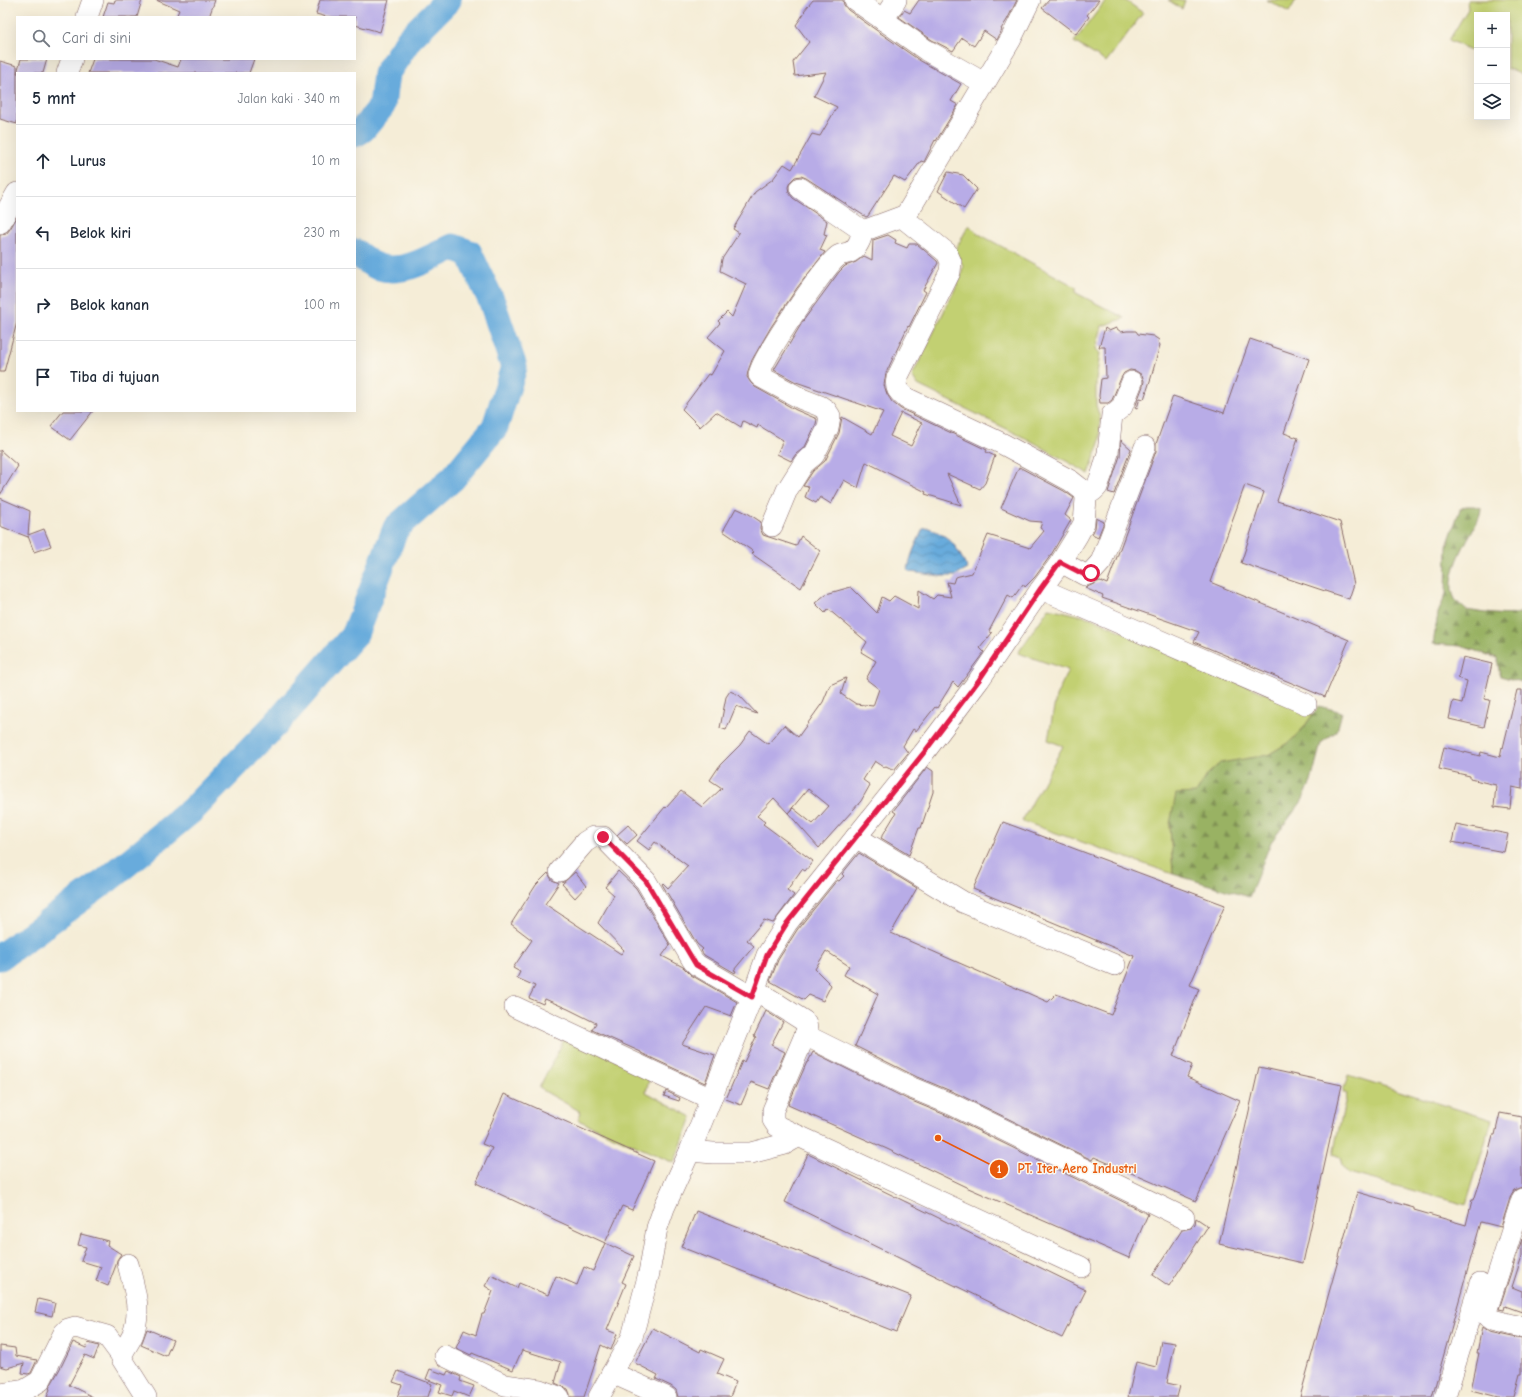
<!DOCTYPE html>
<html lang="id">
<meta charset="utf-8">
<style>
:root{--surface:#fff;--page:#f6f6f7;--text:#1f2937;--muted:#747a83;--line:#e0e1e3}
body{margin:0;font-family:"Comic Neue",sans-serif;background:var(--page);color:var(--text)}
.controls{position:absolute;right:12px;top:12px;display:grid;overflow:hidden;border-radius:0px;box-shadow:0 4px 16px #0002}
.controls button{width:36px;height:36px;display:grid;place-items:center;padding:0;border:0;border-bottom:1px solid var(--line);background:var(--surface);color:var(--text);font:20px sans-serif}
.stop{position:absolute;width:12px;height:12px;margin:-9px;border:3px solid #e11d48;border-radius:50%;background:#fff}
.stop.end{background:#e11d48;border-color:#fff;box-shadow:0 1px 4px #0008}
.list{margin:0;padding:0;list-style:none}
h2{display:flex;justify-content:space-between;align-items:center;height:52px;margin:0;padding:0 16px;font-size:17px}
h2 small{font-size:13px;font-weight:400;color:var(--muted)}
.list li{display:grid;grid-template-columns:26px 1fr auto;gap:12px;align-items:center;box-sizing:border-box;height:72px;padding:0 16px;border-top:1px solid var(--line)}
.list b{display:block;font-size:15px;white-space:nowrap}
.list em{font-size:13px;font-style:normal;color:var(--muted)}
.icon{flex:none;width:22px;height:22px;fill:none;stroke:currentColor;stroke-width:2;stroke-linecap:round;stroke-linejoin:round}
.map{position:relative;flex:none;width:1522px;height:1397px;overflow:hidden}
.search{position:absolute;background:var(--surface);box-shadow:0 4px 16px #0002;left:16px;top:16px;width:340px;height:44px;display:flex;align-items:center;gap:10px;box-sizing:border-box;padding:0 14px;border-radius:0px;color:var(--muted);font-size:15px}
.panel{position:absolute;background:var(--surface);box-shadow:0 4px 16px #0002;left:16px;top:72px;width:340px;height:340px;border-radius:0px}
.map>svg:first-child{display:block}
.green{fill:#c2d072;stroke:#86784e}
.forest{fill:url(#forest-firs);stroke:#726848}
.water{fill:url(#water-waves);stroke:#586584}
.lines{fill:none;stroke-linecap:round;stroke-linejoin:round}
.river{stroke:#67abdc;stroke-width:27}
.building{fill:#b8ace7;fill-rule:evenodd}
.minor-casing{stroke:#866767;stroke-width:22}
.minor{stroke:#fff;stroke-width:21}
.route{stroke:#e11d48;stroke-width:5}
.leader{fill:none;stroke:#e8590c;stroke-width:1.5}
.callout-dot{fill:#e8590c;stroke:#fbf7ec;stroke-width:1.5}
.mark-label{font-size:12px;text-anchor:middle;font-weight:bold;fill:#fff}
.callout-label{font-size:13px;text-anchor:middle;font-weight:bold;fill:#e8590c;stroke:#fbf7ec;stroke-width:3;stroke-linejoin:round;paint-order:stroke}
</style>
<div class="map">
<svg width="1522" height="1397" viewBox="0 0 1522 1397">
<defs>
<pattern id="forest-firs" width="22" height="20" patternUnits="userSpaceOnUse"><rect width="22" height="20" fill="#99b264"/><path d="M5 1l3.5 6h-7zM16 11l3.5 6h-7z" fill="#7f9053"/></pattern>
<pattern id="water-waves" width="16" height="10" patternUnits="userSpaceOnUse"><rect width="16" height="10" fill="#67abdc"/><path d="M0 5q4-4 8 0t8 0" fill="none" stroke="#578bb3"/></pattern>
</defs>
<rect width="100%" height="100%" fill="#fbf7ec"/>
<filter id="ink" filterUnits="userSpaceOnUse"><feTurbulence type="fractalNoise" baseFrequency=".025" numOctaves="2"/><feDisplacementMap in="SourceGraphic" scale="8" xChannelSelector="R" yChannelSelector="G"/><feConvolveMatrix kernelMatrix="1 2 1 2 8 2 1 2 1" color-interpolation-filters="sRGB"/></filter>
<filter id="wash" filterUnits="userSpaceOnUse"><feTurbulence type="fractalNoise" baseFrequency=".012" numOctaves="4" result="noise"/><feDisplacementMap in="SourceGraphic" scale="16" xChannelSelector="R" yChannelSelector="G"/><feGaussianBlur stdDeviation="0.9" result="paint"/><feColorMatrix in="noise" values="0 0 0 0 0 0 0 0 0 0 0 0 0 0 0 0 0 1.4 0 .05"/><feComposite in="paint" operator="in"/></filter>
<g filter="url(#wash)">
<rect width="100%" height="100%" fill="#f5edd7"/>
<!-- green -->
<g class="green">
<path d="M1106 0H1125L1143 13 1106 62 1074 42Z"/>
<path d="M1168 0H1185L1182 9Z"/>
<path d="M1267 0H1296L1289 12Z"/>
<path d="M1467 0H1522V75L1507 68V15H1477V53L1449 40 1468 9Z"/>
<path d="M969 225 977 233 1076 287V293L1125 318 1102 326 1096 349 1100 353 1096 380V405L1100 418V440L1089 474 1033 442 918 385 912 376 961 277 963 265 954 252Z"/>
<path d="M1049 608 1091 618 1313 714 1304 727 1291 741 1268 755 1245 760 1208 774 1196 793 1170 824 1173 874 1022 821 1063 746 1048 740 1056 697 1068 670 1018 653Z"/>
<path d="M566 1036 650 1076 646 1092 692 1117 674 1163 578 1120 581 1112 539 1088Z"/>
<path d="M1348 1075 1492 1120 1466 1205 1349 1173 1342 1165 1340 1157 1333 1154 1347 1094 1343 1092Z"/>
</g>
<!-- forest -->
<g class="forest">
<path d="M1466 506H1474L1481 508C1481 518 1475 525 1471 533 1462 549 1446 579 1454 597 1456 602 1462 606 1466 610 1480 612 1510 618 1522 612V682L1500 676 1497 658 1461 646 1433 644 1438 613 1446 594 1447 546 1460 509Z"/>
<path d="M1319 706 1342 712 1337 731 1321 743 1311 782 1302 801 1271 842 1249 897 1173 874 1170 824 1176 794 1196 793 1208 774 1220 763 1268 755 1291 741 1304 727Z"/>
</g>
<!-- water -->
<path class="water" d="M929 528C955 540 954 544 968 569L955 576H940L910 572 908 570C910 555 917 542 923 529Z"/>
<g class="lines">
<!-- river -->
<g class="river">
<path d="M355 134 363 129 382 106 386 74 409 39 448 0"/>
<path d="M0 957 107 880 192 810 274 726 355 634 396 528 453 478 495 427 514 367 492 302 469 253 453 247C431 257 404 275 379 267 371 265 362 257 355 252"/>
</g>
</g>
<g id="blocks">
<!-- building -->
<g class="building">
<path d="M115 0H142L137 17H103L108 2 114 3Z"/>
<path d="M156 0H215L209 17H176L179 10Z"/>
<path d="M320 0H389L380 32 355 25V17H327L316 14Z"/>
<path d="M813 0H843L844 5 848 10 876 30 919 60 961 84 951 101 958 105 936 141 935 140 924 162 921 161 905 182 894 176 868 216 866 217 806 178 801 176 795 177 790 182 788 187 789 193 793 198 827 221 824 234 827 235 820 250 825 252 797 288 771 327 752 360 748 371 747 377 751 383 755 387 796 410 817 419 816 424 805 447 796 454 791 461 777 454 783 440 758 425 757 428 743 421 741 427 716 412 700 427 682 409 708 374 711 375 725 351 708 337 720 323 718 321 727 312 732 317 746 284 720 271 722 259 739 233 733 229 755 192 773 179 784 164 792 169 812 134 820 136 837 107 814 96 826 72 795 76 793 62 809 42 796 25 805 12 804 11Z"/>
<path d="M919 0H1017L1007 20 1001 29 1002 30 997 40 984 31 974 46 962 38 953 51 932 40 899 17 904 10 910 13Z"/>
<path d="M1049 0H1099L1087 15 1089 17 1076 34 1042 8Z"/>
<path d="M21 59H47L43 73H17Z"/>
<path d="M93 59H154L178 67 181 59H254L249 73H88Z"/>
<path d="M0 61 17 66V124L0 119Z"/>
<path d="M948 172 963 175 977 189 964 209 938 191Z"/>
<path d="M17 217V322L4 372H0V235L6 234 10 229Z"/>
<path d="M888 235 896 240 895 243 907 248 909 244H917L937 261 938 263 923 290 926 292 909 327 908 326 886 373 884 385 887 394 892 402 901 409 987 450 986 452 995 456 985 483 980 489 947 474 961 505 925 494 926 492 866 462 858 488 844 480 831 504 820 497 816 503 805 497 809 487 803 486 813 471 825 461 839 433 842 417 872 434 883 412 796 382 774 370 803 321 839 272 845 266 856 262 864 256 872 260 873 240ZM901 413 922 423 911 446 890 436Z"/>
<path d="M1105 328 1109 331 1116 328 1121 332 1127 331H1136L1138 334 1153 336 1159 340 1158 342 1160 345 1151 378 1144 399 1140 398 1137 408 1135 407 1143 386 1144 381 1142 375 1136 371 1130 370 1124 373 1121 378 1112 400 1108 403H1100L1099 396 1101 379 1106 378 1105 347H1099Z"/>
<path d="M1250 339 1309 359 1284 433 1298 438 1277 501 1340 522 1354 584 1349 599 1241 563 1264 492 1245 485 1210 582 1349 640 1325 697 1194 642 1199 632 1102 598 1103 596 1085 588 1100 581 1107 584 1156 451V444L1173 396 1224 413Z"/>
<path d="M63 411H93L70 440 51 426Z"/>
<path d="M1121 440 1131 449 1114 494 1108 492 1120 456Z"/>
<path d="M0 450 18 466 0 495Z"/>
<path d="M1019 467 1064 491 1074 498 1065 515 1071 520 1051 555 1035 577 1025 587 1023 584 1013 598 1008 595 989 631 992 633 980 648 984 652 958 687 953 682 937 708 935 707 916 731 913 729 903 746 908 753 894 770 886 766 884 767 875 761 863 780 870 785 861 801 819 848 788 813 793 808 813 824 829 806 808 789 788 813 774 798 757 816 765 822 763 824 813 861 805 871 802 869 787 890 794 895 773 923 764 920 747 940 754 946 734 970 736 971 735 973 704 955 701 951 703 949 697 944 662 884 663 883 668 888 688 866 655 842 649 850 637 841 665 807 666 808 681 791 702 807 722 788 710 780 720 765 740 745 750 731 768 744 784 725 798 737 823 702 830 685 846 678 841 694 856 704 873 706 879 689 866 679 876 661 861 652 867 642 828 609 825 613 815 603 826 594 851 587 877 613 882 597 889 601 894 596 918 609 919 590 933 599 937 595 951 597 947 582 953 583 955 577 972 573 988 535 1030 548 1044 531 1040 528 1042 522 1030 521 1001 508Z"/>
<path d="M0 498 30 511 28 535 44 529 51 546 34 552 28 536V537L0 526Z"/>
<path d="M736 508 749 514 761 522 760 528 763 535 796 546 801 536 820 551 801 588 752 554 754 552 723 531Z"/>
<path d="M1096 518 1104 522 1098 537 1092 534 1095 528Z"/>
<path d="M1463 657 1492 664 1484 699 1490 700 1484 727 1449 719 1453 701 1462 703 1467 681 1458 678Z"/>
<path d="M1517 690H1522V789L1512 787 1510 809 1494 807 1496 785 1470 779V776L1439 769 1444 747 1480 756 1481 752 1500 757 1502 747 1503 748Z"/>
<path d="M730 691 739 695 757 714 736 706 726 730 720 728 726 697Z"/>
<path d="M927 767 933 771V792L921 828H919L909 855 881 838 896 813 893 811Z"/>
<path d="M1003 822 1225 905 1190 985 1199 989 1173 1056 1192 1065 1187 1077 1240 1101 1196 1201 1094 1157 1092 1160 958 1094 917 1077 855 1046 878 994 844 975 849 966 826 951 815 969 831 985 823 1001 809 995 804 1000 770 981 778 960 797 930 837 880 839 881 844 876 842 874 859 853 917 888 891 933 1048 1002 1056 994 1111 1015 1134 956 973 889Z"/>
<path d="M1456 824 1508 834 1504 852 1452 842Z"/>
<path d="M628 825 637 835 627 844 617 835Z"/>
<path d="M618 871 636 888 670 945 662 956 683 967 691 975 737 1002 731 1016 706 1007 682 1044 715 1055 705 1083 641 1053V1052L592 1030 596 1023 568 1009 545 999 543 1004 529 998 535 986 517 978 520 972 513 968 532 940 511 924 536 885 548 873 552 880 559 883 545 904 621 954 624 950 598 923 614 895 605 887Z"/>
<path d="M575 872 586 886 575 898 562 884Z"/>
<path d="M766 1011 783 1022 771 1045 785 1052 769 1089 751 1082 741 1105 726 1099 742 1061 744 1062 756 1037 754 1036Z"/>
<path d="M813 1052 907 1099 948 1116 1148 1214 1129 1258 966 1187 887 1149 788 1105 807 1062H808Z"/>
<path d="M1259 1067 1342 1085 1303 1263 1219 1244Z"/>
<path d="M666 1091 680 1098 679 1101 664 1096Z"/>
<path d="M504 1094 654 1161 632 1210 622 1206 605 1243 476 1183 492 1148 482 1144Z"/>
<path d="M1500 1113 1522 1117V1187L1514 1190 1511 1195 1501 1227 1481 1222 1432 1397H1300L1357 1192 1414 1208V1210L1466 1225 1472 1200H1474L1483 1173 1493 1135H1495Z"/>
<path d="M808 1154 1086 1290 1062 1338 785 1202Z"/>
<path d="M696 1211 911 1296 896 1332 681 1247Z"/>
<path d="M1196 1218 1208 1226 1169 1286 1153 1275 1182 1230 1191 1228 1195 1224Z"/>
<path d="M81 1234 108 1241 107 1245 121 1254 117 1260 116 1265 108 1286 96 1281 101 1267 81 1261 86 1247 78 1245Z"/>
<path d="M1522 1239V1256L1512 1287 1522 1291V1312L1505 1306 1504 1310 1499 1309Z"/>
<path d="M605 1243 634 1256 622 1282 626 1284 607 1330 617 1334 611 1350 601 1345 584 1397H571L568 1389 555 1383 561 1362 522 1350 513 1370 472 1353 471 1355 456 1348 464 1330 476 1335 482 1314H484L493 1291 485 1286 491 1275 517 1288 519 1283 548 1295 556 1276 577 1285 584 1267 593 1271Z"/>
<path d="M38 1299 55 1303 52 1316 35 1312Z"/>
<path d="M1482 1327 1489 1332 1522 1339V1374H1520L1514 1397H1498L1471 1390 1479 1353H1477Z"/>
<path d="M653 1328 700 1352 701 1349 724 1359 717 1374 736 1382 730 1397H678L676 1390 671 1386 656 1379 658 1375 635 1363Z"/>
<path d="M147 1329 173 1340 166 1356 141 1345Z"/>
<path d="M1161 1341 1175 1343 1167 1383 1180 1386 1177 1397H1128L1136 1362 1156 1367Z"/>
<path d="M73 1342 86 1348 88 1343 99 1346 94 1359 85 1355 69 1385 93 1397H47L50 1389 49 1388 62 1365Z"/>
<path d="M0 1346 15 1348 16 1356 37 1360 31 1373 28 1374 22 1373 24 1363 7 1368 0 1366Z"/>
<path d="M430 1369 446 1375 448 1371 461 1377 460 1381 474 1386 469 1397 454 1391 452 1396 439 1392 442 1385 426 1379Z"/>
<path d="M398 1371 432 1384 428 1397H397L402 1385 393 1382Z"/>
</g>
</g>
</g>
<g filter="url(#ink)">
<use href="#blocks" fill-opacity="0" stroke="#866767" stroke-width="1"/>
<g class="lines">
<defs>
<g id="minor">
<path d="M855 0 926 50 984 83"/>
<path d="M1030 0 1011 39 906 215 907 221 947 253 951 262 950 272 897 378C895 389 898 391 906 398L1003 444 1071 481 1085 492 1093 491 1097 487 1103 471 1108 453 1112 415 1122 407 1132 382"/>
<path d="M87 17 93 0"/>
<path d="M883 20 896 0"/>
<path d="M67 73 72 59"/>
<path d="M800 188 863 231"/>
<path d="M0 223 17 193"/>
<path d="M772 526 787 490 804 463 814 455 828 428 830 416 826 410 820 406 802 399 761 377 759 375C761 359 823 268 837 257 839 254 844 254 848 253 857 250 861 239 863 231L906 215"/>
<path d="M1061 562 1085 575 1091 573 1101 562 1145 447"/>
<path d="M1041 589 1306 704"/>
<path d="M856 837 963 902 1115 965"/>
<path d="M560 871 585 842 593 837H603L646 881 693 961 697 965 752 997"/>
<path d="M754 989 804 1021C808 1026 807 1029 805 1035L773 1110V1120L777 1126 1081 1267"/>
<path d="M515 1007 711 1099"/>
<path d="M805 1035 912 1088 953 1105 994 1125 1184 1218"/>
<path d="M690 1151 713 1153H751L785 1144 792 1140 797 1136"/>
<path d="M1522 1199 1486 1312 1488 1317 1492 1320 1522 1327"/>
<path d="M128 1264C134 1288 142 1310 133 1334 130 1343 121 1351 122 1359L146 1397"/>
<path d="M445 1356 505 1385 540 1390 559 1397"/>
<path d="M612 1373 666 1397"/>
<path d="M0 1394 25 1390 40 1381 64 1333 68 1329 75 1327 107 1336 121 1355"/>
<path d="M599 1397 632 1337 649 1273 657 1228 664 1208 690 1151 752 997 767 955 787 923 926 750 979 680 1041 589 1061 562 1077 536 1084 523 1086 499 1085 492"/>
<path d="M1445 1397 1480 1283"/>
</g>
</defs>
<!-- minor casing -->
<use href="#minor" class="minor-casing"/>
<!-- minor -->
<use href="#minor" class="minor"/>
</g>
</g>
<g class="lines" filter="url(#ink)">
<!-- route -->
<path class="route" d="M603 837 646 881 696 965 752 997 767 955 787 923 926 750 979 680 1041 588 1060 562 1085 575 1091 573"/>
</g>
<!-- callouts -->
<path class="leader" d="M938 1138L999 1169"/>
<g class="callout-dot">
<circle cx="938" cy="1138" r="4"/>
<circle cx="999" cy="1169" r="10"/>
</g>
<g class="mark-label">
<text x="999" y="1173">1</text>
</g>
<g class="callout-label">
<text x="1077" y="1173">PT. Iter Aero Industri</text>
</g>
</svg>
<div class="controls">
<button>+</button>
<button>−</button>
<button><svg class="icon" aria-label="layers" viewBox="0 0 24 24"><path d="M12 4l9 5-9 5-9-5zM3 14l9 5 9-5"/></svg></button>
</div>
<div class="stop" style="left:1091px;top:573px"></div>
<div class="stop end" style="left:603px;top:837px"></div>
<div class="search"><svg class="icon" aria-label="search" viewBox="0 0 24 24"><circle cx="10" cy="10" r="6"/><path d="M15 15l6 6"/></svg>Cari di sini</div>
<section class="panel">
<h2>5 mnt<small>Jalan kaki · 340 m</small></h2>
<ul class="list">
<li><svg class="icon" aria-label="ahead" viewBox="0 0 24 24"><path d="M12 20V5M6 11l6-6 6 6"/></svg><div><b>Lurus</b></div><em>10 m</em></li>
<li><svg class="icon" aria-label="left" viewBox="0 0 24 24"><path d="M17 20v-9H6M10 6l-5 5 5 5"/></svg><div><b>Belok kiri</b></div><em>230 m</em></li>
<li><svg class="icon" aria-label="right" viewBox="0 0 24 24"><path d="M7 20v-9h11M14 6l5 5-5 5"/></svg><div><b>Belok kanan</b></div><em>100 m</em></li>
<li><svg class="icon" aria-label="arrive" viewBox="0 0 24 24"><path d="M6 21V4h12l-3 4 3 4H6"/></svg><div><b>Tiba di tujuan</b></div></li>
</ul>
</section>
</div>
